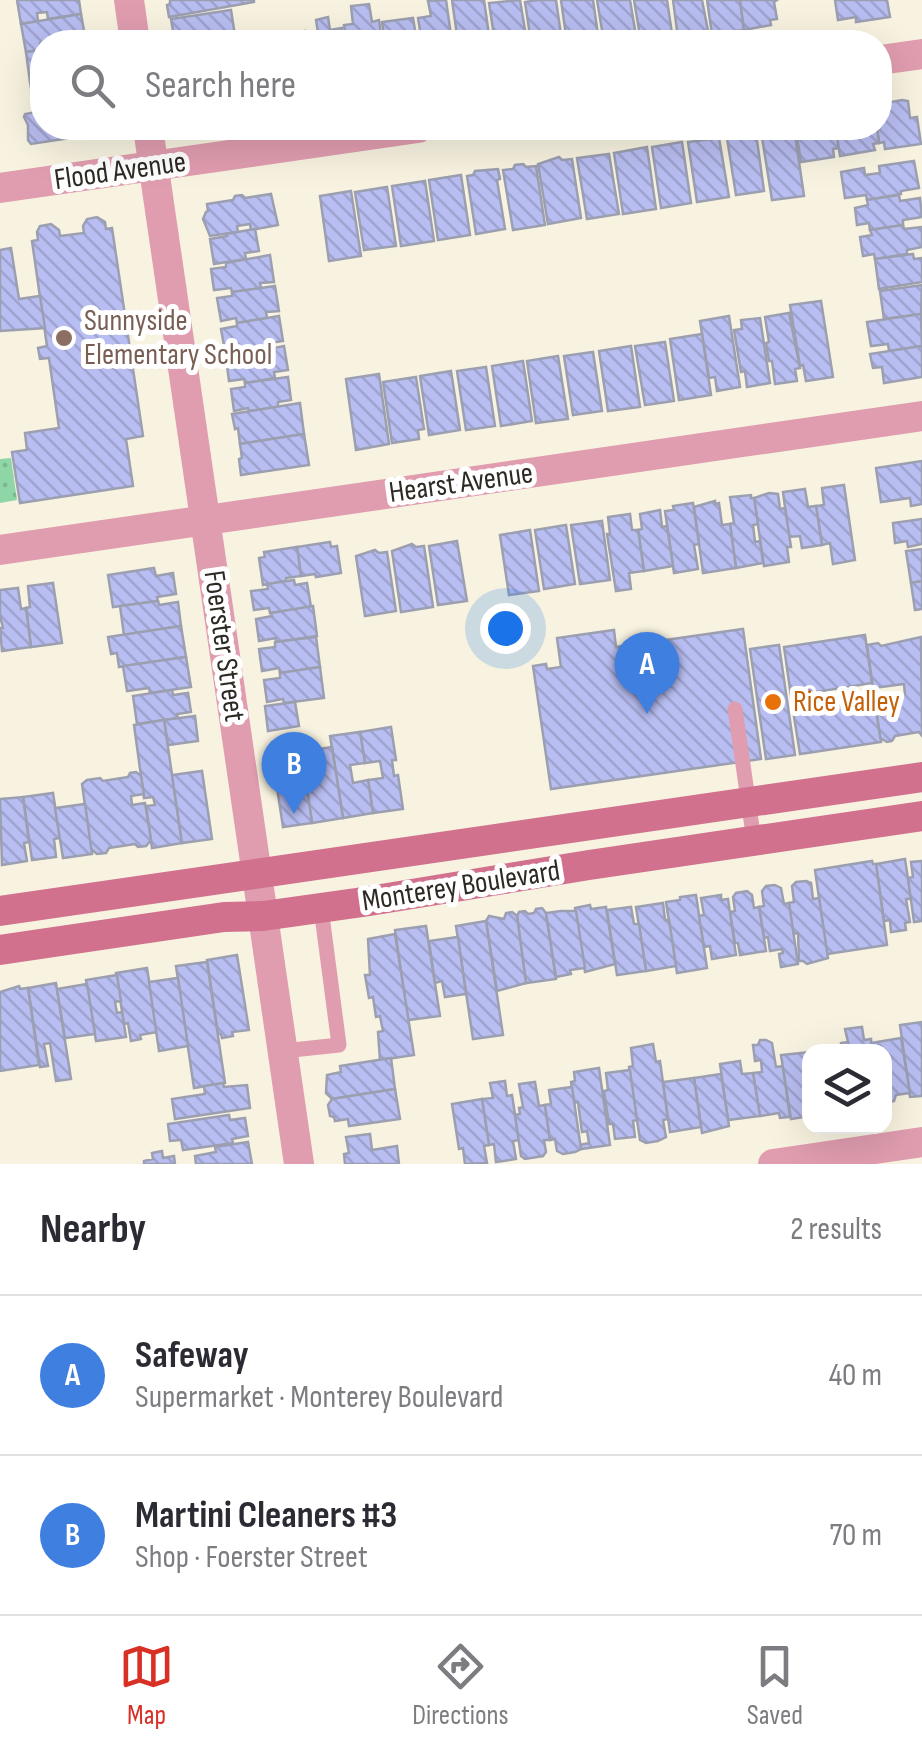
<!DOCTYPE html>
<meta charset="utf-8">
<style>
:root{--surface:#fff;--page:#f2f2f3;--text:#2b2b33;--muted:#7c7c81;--line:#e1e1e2;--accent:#d93025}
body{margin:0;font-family:"Sofia Sans Condensed",sans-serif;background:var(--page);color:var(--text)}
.controls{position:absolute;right:30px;bottom:30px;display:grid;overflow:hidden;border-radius:20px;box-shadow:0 10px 40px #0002}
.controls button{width:90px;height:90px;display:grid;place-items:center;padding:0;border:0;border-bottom:2px solid var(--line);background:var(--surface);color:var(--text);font:50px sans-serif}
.you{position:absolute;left:505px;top:628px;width:35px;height:35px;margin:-25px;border:8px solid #fff;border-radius:50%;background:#1a73e8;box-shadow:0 0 0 15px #1a73e833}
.badge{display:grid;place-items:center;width:65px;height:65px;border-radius:50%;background:var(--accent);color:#fff;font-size:32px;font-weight:700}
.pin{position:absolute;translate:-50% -82px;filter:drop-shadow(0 2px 5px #0008)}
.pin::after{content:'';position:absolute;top:52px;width:35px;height:30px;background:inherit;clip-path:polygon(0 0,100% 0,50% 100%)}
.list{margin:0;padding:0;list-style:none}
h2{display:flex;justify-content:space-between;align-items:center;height:130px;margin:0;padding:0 40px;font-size:42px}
h2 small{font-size:32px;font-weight:400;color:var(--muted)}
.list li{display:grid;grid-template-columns:65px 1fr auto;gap:30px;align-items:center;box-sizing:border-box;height:160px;padding:0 40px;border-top:2px solid var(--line)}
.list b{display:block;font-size:38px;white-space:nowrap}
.list p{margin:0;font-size:32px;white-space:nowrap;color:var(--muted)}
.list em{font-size:32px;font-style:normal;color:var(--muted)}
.icon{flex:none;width:55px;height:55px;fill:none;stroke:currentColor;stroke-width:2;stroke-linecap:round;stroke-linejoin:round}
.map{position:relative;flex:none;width:922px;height:1164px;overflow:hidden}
.search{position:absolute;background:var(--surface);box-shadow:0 10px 40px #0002;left:30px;right:30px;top:30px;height:110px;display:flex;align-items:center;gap:25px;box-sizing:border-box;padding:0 35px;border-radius:40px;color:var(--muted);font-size:38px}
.sheet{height:450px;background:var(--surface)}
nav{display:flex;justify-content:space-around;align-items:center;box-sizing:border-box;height:140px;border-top:2px solid var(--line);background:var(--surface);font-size:28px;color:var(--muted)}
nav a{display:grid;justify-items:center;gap:5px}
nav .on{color:var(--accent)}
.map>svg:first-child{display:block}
.park{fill:url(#park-dots)}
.building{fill:url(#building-back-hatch);stroke:#9c9fb0;stroke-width:2.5}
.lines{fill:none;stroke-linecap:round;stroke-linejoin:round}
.service{stroke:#e09daf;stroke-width:15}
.minor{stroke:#e09daf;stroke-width:30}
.tertiary{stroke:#e09daf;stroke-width:30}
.secondary{stroke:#d1718e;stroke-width:30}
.education-dot{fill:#8d6e63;stroke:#fff;stroke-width:4}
.food-dot{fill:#e8710a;stroke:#fff;stroke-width:4}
.labels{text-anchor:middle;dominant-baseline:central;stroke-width:10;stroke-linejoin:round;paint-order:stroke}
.street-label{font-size:30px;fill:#2c2a23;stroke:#fff}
.education-label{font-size:30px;fill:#785e54;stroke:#fff;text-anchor:start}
.food-label{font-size:30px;fill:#c56008;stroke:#fff;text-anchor:start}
</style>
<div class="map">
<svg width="922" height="1164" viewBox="0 0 922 1164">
<defs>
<pattern id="park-dots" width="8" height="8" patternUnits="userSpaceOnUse" patternTransform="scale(2.5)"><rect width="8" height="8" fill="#8fd6a7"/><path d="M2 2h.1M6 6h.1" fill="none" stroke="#7cb88f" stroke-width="1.8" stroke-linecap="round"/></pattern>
<pattern id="building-back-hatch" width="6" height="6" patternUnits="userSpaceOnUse" patternTransform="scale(2.5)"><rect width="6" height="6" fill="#b9bef2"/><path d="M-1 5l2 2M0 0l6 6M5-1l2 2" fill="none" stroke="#9fa3cf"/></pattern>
</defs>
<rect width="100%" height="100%" fill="#f8f3e0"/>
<!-- park -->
<path class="park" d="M11 458 17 500 0 503V459Z"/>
<!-- building -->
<g class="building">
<path d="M17 0H79L81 14 48 19 47 12 37 13 38 21 21 24Z"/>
<path d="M170 0H254V2L169 17 167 5 170 4Z"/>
<path d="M446 0 452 42H422L418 18 431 16 428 1Z"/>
<path d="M452 0H484L490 42H458Z"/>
<path d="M520 0 527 42H495L489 3Z"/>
<path d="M538 0H556L562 42H565H531L525 2Z"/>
<path d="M561 0H593L599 42H567Z"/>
<path d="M597 0H630L637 42H604Z"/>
<path d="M634 0H667L673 40 641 42Z"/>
<path d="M673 0H702L709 36 694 35 692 40 685 41 682 37 678 38Z"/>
<path d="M707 0H740L744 30 736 31 733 34H712Z"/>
<path d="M740 0H777L774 2 777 19 770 20 771 25 744 30Z"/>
<path d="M835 0H887L890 17 856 22V17L838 20Z"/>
<path d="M369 4 372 22 379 20 382 42H347L344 25 353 24 351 6Z"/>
<path d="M231 10 236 42H175L171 19Z"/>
<path d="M81 14 86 42 40 43 42 50 26 52 21 24Z"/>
<path d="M328 17 330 30 342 28 344 42H312L311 33 318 32 316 20Z"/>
<path d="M413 18 417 42H385L382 22Z"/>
<path d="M305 31 307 42H274L273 35Z"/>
<path d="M42 50V80L30 82 26 52Z"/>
<path d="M42 80V111L35 113 30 82Z"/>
<path d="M902 100 908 101 910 118 917 117 921 144 885 149 884 142 879 143 877 128H880V104Z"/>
<path d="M42 111V128H98L97 134 31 144 28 140V125L24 117 25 114Z"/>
<path d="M775 128H794L804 196 772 200 761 131Z"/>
<path d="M804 128H836L839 148 833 149 834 157 801 162 797 137 805 136Z"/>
<path d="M842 128H877L879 143 873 144 875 150 840 156 836 130Z"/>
<path d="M756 133 764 191 736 195 727 138Z"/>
<path d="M719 138 729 197 697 202 688 142Z"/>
<path d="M682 142 691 203 661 208 652 147Z"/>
<path d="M647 147 656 209 623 214 614 153Z"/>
<path d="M609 154 619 214 587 219 577 158Z"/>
<path d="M559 157 562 160 572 159 581 218 548 224 538 164Z"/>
<path d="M914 161 919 188 901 191V194L867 200 866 195 845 198 841 172 864 168 865 175 880 173 879 166Z"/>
<path d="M523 164 526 167 536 166 545 225 513 230 503 170 513 169 515 165Z"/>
<path d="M498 169 500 179 497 180 505 229 476 234 467 176 473 175 475 171Z"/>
<path d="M461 175 470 235 438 240 429 180Z"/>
<path d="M425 181 434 241 401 246 392 186Z"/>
<path d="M387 187 396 246 364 250 355 192Z"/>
<path d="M351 191 361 256 329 261 320 196Z"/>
<path d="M271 194 278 225 251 230 250 224 237 226 238 232 210 236 203 219 206 212 208 211 207 204 233 200 235 196 242 195 245 198Z"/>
<path d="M899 195 900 201 920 198 922 217 903 220V225L870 230 869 223 857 225 855 208 868 205 867 200Z"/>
<path d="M97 217 105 222 106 229 112 228 143 436 126 439 133 486 20 503 12 452 27 450 25 433 59 428 49 358 40 359 38 348 47 346 32 241 38 240 37 232 40 226 51 224 59 230 60 236 84 233 83 226 87 219Z"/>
<path d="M903 225 904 229 922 227V247L907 250V254L875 259 874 254 863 256 860 237 872 235 870 230Z"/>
<path d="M255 229 259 251 245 253 246 259 214 264 210 239 227 236 226 234Z"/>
<path d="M11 248 19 299 40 296 45 328 0 331V250Z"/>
<path d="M913 254 914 259 922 258V282L879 289 875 259Z"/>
<path d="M270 255 274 282 260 283 261 288 232 292 231 288 214 290 211 269 226 267V263Z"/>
<path d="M922 285 921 314 884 319 880 291Z"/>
<path d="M275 286 279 311 266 312 267 318 237 323 236 318 221 321 217 298 232 296V292Z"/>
<path d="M821 301 833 377 806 381 803 365 800 366 790 305Z"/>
<path d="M789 313 800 368 795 369 797 381 775 384 772 361H769L766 343 769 342 765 317Z"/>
<path d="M921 314 922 346 889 351 888 344 871 346 867 322Z"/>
<path d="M279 316 283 341 270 343 271 349 240 353V349L225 351 221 329 237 326V323Z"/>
<path d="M729 316 740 387 717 391 715 377 709 378 700 321Z"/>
<path d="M760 318 770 383 747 387 745 371 741 372 734 330 742 329 741 320Z"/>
<path d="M702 334 711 395 679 400 670 339Z"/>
<path d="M665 342 674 401 645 405 635 346Z"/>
<path d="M284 346 288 370 274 372 275 378 245 383 244 379 229 381 226 358Z"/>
<path d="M631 346 640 407 608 411 599 351Z"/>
<path d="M922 346V377L884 383 882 367 873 368 870 354Z"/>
<path d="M593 352 602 411 573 415 564 356Z"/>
<path d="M558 356 568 419 536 423 527 361Z"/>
<path d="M523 361 532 421 501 426 492 366Z"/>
<path d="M486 367 495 426 466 430 457 371Z"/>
<path d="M451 371 460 430 429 435 420 376Z"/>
<path d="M379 374 389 444 356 450 346 379Z"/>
<path d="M288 377 291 400 278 402V407L249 411 248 408 234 411 231 389 245 387V383Z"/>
<path d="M416 377 424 429 418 430 419 439 392 443 383 382Z"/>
<path d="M300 403 304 434 240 444 238 428 235 429 232 414Z"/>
<path d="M304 434 309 465 241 475 239 459 242 458 240 444Z"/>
<path d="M922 461V504L911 506 910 498 881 502 876 468Z"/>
<path d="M844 485 855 560 833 564 830 543 822 545 816 506 824 505 822 488Z"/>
<path d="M805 489 808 507 816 506 822 545 802 548 800 536 789 537 783 492Z"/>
<path d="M769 493 778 494 780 509 785 508 791 547H787L789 562 764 566 754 498Z"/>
<path d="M751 495V498H754L758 524 753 525 755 542 760 541 763 563 736 568 730 524 734 523 730 497Z"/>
<path d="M715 501V504L719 503 722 525 730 524 736 568 703 573 694 507Z"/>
<path d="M693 503 699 544 694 545 698 569 674 573 665 511 674 510 673 506Z"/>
<path d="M660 510 662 527 667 526 673 566 644 571 638 530 642 529 640 514Z"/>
<path d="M630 514 632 530H638L644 571 629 573 631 589 616 591 607 534H610L608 517Z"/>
<path d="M922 519V544L908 547 907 541 895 543 893 523Z"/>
<path d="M602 521 610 580 580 584 571 525Z"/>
<path d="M566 525 575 584 544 589 535 530Z"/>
<path d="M530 530 539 591 509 595 500 535Z"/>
<path d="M457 541 467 601 438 605 429 546Z"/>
<path d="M330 542 331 547 337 546 341 573 316 577 315 574 301 576 297 547Z"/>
<path d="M412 544 416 547 424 546 433 607 401 612 392 551Z"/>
<path d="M297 547 301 576 286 578V581L263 585 259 558 265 557 264 552Z"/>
<path d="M922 549V581L911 583 906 551Z"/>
<path d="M375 550 379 553 387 552 396 611 365 616 356 556Z"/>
<path d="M154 568 156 576 173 573 176 594 157 597 158 601 113 607 108 575Z"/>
<path d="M294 580 295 585 307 583 311 607 270 613 269 608 254 610 251 591 268 589 267 584Z"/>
<path d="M922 581V609L915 610 911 583Z"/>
<path d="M53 583 62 643 31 647 26 608 30 607 28 586Z"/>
<path d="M18 588 21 609 26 608 31 647 2 651 0 628H3L0 616V590Z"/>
<path d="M158 601 159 605 178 602 181 626 124 635 120 606Z"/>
<path d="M313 606 317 636 276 642V638L259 641 256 619 272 616 271 613Z"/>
<path d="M181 626 186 657 119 667 117 653 111 654 108 637Z"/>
<path d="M743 629 761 759 551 789 533 666 546 664 547 669 561 667 557 638 614 630 616 647Z"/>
<path d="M865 635 872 683 791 696 784 647Z"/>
<path d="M316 637 320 667 280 673 279 668 262 671 259 649 275 647V642Z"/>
<path d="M921 637 922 736 919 732 895 736 892 741 887 742 880 738 875 700 905 695 904 684 873 688 867 645 878 643 881 646Z"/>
<path d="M779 645 795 755 766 759 750 649Z"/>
<path d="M186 657 191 687 150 693 149 688 127 691 123 666Z"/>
<path d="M320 667 324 698 284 703 283 699 267 702 264 680 280 678V673Z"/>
<path d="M172 690 173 695 188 693 191 712 177 714 178 718 137 724 133 696Z"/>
<path d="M873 692 881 742 800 754 792 704Z"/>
<path d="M295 702 299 726 268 731 265 706Z"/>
<path d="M195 716 198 741 168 745 164 720Z"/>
<path d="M164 720 182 843 152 848 146 806 155 805 153 797 144 798 134 725Z"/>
<path d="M391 727 396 760H392L394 776 398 775 403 809 373 813 368 780 383 778 380 761 365 763 360 732Z"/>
<path d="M360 732 365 763 350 765 353 783 368 780 373 813 343 818 330 736Z"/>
<path d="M332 747 343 818 312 823 301 752Z"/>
<path d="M297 765 299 777 305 775 312 823 283 827 274 768Z"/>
<path d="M202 771 212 839 182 843 172 775Z"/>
<path d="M136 772 141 776 144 794 131 796 132 805 145 803 151 840 146 846 138 847 135 844 109 848 106 853 97 854 91 849 82 784 87 780 100 778 103 781 128 777 130 773Z"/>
<path d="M53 793 60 838 54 839 56 857 32 860 23 797Z"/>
<path d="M23 797 29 842 24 843 27 861 2 865 0 799Z"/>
<path d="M85 804 92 854 63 858 55 808Z"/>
<path d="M905 859 911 899H906L910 922 905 923 906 930 891 932 890 920 884 921 876 864Z"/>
<path d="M872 861 873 864H876L887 945 827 954 815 870Z"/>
<path d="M922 861V921L914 922 908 878 913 877 911 862Z"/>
<path d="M806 881 811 883 813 899 819 898 828 958 807 964 803 961H799L798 933 793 934 789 903 794 902 792 886 796 882Z"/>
<path d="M775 885 781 888 784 904 789 903 798 964 781 967 779 954 783 953 782 949 770 951 768 937 764 938 759 907 764 906 762 891 766 886Z"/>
<path d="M747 891 752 895 754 908 759 907 766 951 740 955 738 943H735L730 912 735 911 733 897 736 893Z"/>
<path d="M696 895 707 968 677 973 666 902 680 900V897Z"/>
<path d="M721 895V900L728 899 736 955 712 959 710 946 704 947 699 916 704 915 701 898Z"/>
<path d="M663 903 665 920H669L676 966 646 971 636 907Z"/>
<path d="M590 905 591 909 606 907 615 964 585 972 575 908Z"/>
<path d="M631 907 634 924H639L646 971 617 975 607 910Z"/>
<path d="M542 908 546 913 556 979 526 983 517 916 519 912 525 911 528 914 534 913 536 909Z"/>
<path d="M561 911H576L585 968 570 970 571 974 556 977 546 913Z"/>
<path d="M512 912 517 916 526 983 497 991 486 921 489 916 504 919 506 913Z"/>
<path d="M486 921 503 1035 473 1039 456 926Z"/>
<path d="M426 926 440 1016 408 1020 395 930Z"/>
<path d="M395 934 414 1055 380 1060 378 1032 383 1031 380 1016 376 1017 373 997 369 998 365 975H370L368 939Z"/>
<path d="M458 937 466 994 445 997 442 981 435 983 429 941Z"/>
<path d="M237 955 249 1030 232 1032 233 1036 222 1038 221 1034H218L207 960Z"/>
<path d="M207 962 225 1083 194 1088 176 966Z"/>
<path d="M147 968 157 1032 140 1035 141 1039 131 1041 128 1023 124 1024 116 973Z"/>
<path d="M117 975 121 1001 115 1002 117 1013 122 1012 126 1037 96 1041 86 980Z"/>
<path d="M178 978 188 1046 159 1051 149 982Z"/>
<path d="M56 983 71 1079 56 1081 50 1043 44 1044 48 1066 40 1067 28 988Z"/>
<path d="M87 984 95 1034 65 1038 57 989Z"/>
<path d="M19 986 20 989 28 988 39 1065 0 1071V992Z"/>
<path d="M922 1022V1096L910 1097 900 1025Z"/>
<path d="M862 1027 864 1040 871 1039 872 1052H842L841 1043 848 1042 845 1029Z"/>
<path d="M901 1038 910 1093 896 1095 894 1101 884 1102V1052H872L871 1043Z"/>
<path d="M760 1040H766L772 1043 776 1067 783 1066 790 1117 780 1118 779 1113 760 1116 753 1073 762 1072 761 1060 755 1061 753 1045H758Z"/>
<path d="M653 1044 656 1062 660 1061 668 1119 663 1120 666 1137 658 1141 646 1143 640 1140 629 1067 633 1066 631 1048Z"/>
<path d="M811 1052 810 1116 791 1119 781 1055Z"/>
<path d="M391 1058 395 1089 332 1099 326 1093 327 1075 341 1072 340 1066Z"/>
<path d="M740 1061 742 1074 753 1073 760 1116 728 1120 720 1064Z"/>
<path d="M599 1068 610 1145 581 1149 580 1145 589 1143 587 1131 582 1132 578 1102 574 1103 571 1082 575 1081 574 1072Z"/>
<path d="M630 1070 637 1120 633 1121 635 1137 615 1139 613 1124H609L604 1091 608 1090 606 1073Z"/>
<path d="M721 1074 729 1126 702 1133 694 1078Z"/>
<path d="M694 1078 701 1127 670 1132 663 1082Z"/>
<path d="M505 1081 507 1096 512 1095 519 1140 513 1141 516 1159 496 1162 494 1144 489 1145 482 1099 493 1098 490 1083Z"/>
<path d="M535 1082 539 1106 545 1105 550 1140H544L546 1152 543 1156 525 1159 521 1156 515 1115 520 1114 519 1108 523 1107 519 1084Z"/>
<path d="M223 1083 224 1087 247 1085 250 1108 175 1119 172 1099 205 1094 204 1086Z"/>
<path d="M572 1087 581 1149 575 1152 563 1154 557 1151 555 1139 550 1140 545 1105 551 1104 549 1090Z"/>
<path d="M395 1089 400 1119 349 1126 348 1119 335 1121 334 1117 330 1116 328 1105 332 1099Z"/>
<path d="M482 1099 489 1145 484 1146 487 1163 465 1164 463 1148 459 1149 452 1104Z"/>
<path d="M229 1115 230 1120 245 1118 248 1136 232 1139 233 1143 183 1150 181 1140 170 1141 168 1124Z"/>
<path d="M370 1134 372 1150 397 1146 399 1164H345L344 1154 349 1153 346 1137Z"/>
<path d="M248 1142 252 1164H196L195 1156 216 1152 215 1147Z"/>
<path d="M162 1151 163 1158 174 1156 175 1164H144V1161L153 1159 152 1153Z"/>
</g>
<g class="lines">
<!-- service -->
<g class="service">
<path d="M735 709 754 841"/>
<path d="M283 1051 339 1045 321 908"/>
</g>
<!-- minor -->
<g class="minor">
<path d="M129 0 135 42"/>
<path d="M880 60 922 54"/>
<path d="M148 128 263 916"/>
<path d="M0 188 418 128"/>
<path d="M0 550 922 416"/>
<path d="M773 1164 922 1142"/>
</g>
<!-- tertiary -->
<path class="tertiary" d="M263 916 299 1164"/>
<!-- secondary -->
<g class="secondary">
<path d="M0 911 922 777"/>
<path d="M0 950 224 917 263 916 363 902 589 865 922 816"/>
</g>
</g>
<!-- markers -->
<circle class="education-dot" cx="64" cy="338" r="10"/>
<circle class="food-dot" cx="773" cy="702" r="10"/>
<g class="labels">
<!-- street labels -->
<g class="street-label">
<text transform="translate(120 171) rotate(-8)">Flood Avenue</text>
<text transform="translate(461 483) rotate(-8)">Hearst Avenue</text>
<text transform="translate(224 646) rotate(82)">Foerster Street</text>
<text transform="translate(461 886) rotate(-9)">Monterey Boulevard</text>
</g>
<!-- education labels -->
<g class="education-label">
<text x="84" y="321">Sunnyside<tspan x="84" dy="34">Elementary School</tspan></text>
</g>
<!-- food labels -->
<g class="food-label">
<text x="793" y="702">Rice Valley</text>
</g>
</g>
</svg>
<div class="controls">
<button><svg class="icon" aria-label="layers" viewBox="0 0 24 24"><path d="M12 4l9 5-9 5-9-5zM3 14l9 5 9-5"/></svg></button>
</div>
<div class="you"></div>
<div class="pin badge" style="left:647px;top:714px;background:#3f7fe0">A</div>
<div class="pin badge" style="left:294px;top:814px;background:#3f7fe0">B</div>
<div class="search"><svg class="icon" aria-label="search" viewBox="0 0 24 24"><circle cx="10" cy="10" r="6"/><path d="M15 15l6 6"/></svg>Search here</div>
</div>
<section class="sheet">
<h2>Nearby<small>2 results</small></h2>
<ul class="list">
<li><span class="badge" style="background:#3f7fe0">A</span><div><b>Safeway</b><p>Supermarket · Monterey Boulevard</p></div><em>40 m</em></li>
<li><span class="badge" style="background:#3f7fe0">B</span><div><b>Martini Cleaners #3</b><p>Shop · Foerster Street</p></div><em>70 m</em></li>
</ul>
</section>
<nav>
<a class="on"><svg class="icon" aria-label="map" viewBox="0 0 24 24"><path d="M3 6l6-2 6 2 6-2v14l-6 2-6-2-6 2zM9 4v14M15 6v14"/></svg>Map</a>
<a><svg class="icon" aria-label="directions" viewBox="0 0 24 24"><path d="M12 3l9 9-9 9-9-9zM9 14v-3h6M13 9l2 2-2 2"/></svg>Directions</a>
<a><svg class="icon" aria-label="saved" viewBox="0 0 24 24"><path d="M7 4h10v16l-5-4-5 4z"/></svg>Saved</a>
</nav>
